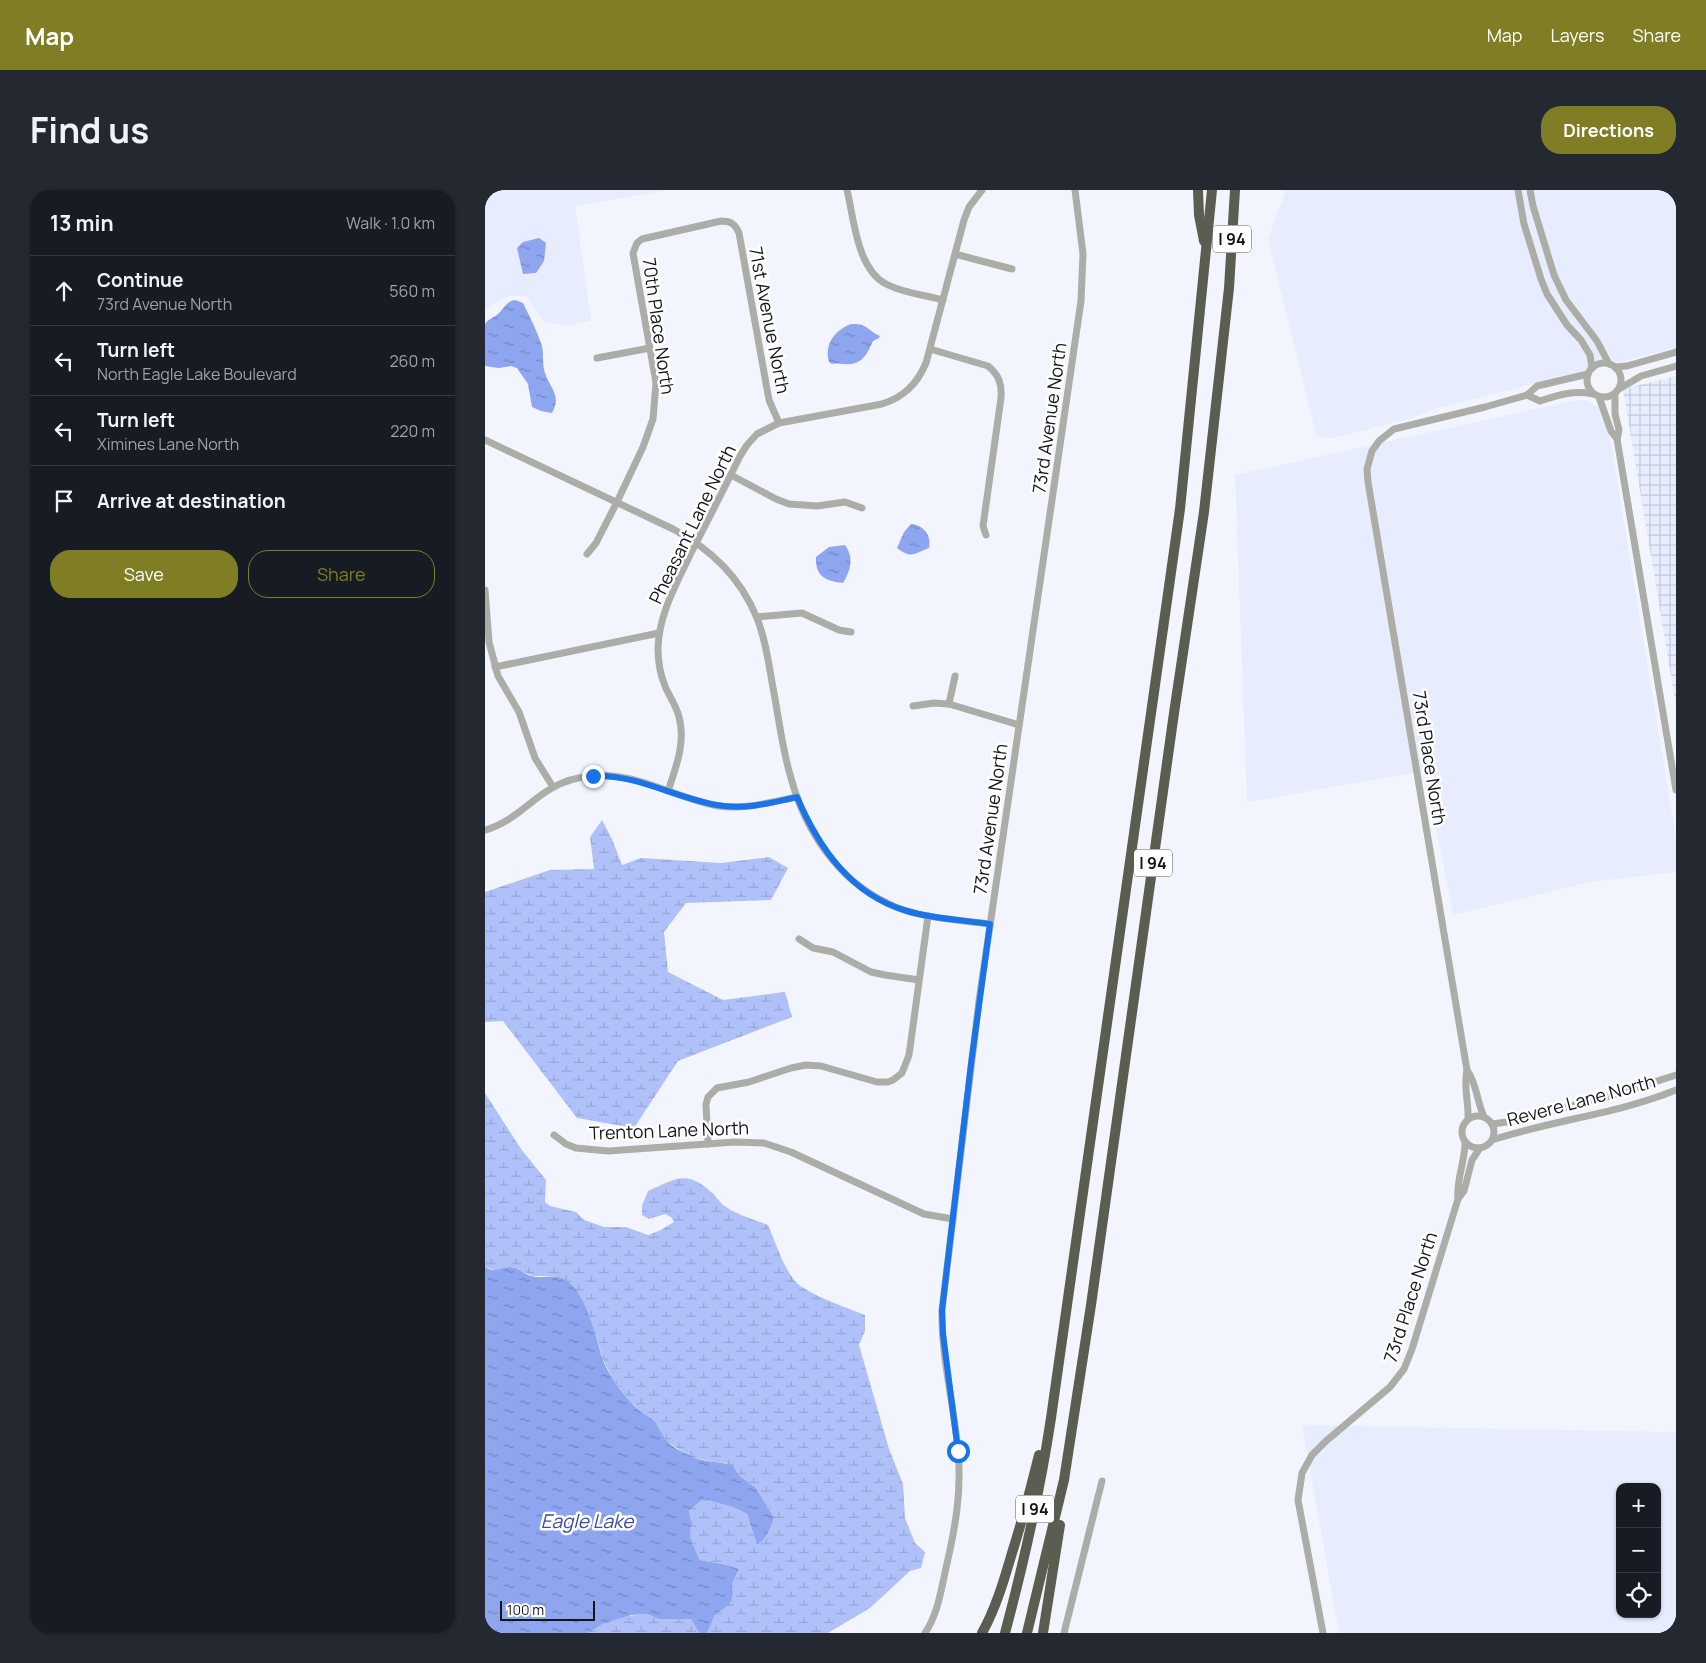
<!DOCTYPE html>
<meta charset="utf-8">
<style>
:root{--surface:#171b24;--page:#242831;--text:#f1f3f6;--muted:#9ea1a6;--line:#363941;--accent:#807e25}
body{margin:0;font-family:Manrope,sans-serif;background:var(--page);color:var(--text)}
.controls{position:absolute;right:15px;bottom:15px;display:grid;overflow:hidden;border-radius:10px;box-shadow:0 1px 4px #0004}
.controls button{width:45px;height:45px;display:grid;place-items:center;padding:0;border:0;border-bottom:1px solid var(--line);background:var(--surface);color:var(--text);font:25px sans-serif}
.scale{position:absolute;left:15px;bottom:12px;width:95px;box-sizing:border-box;padding-left:5px;border:2px solid #131519;border-top:0;font-size:14px;line-height:18px;white-space:nowrap;color:#131519;-webkit-text-stroke:4px #fff;paint-order:stroke}
.stop{position:absolute;width:15px;height:15px;margin:-11px;border:4px solid #1a73e8;border-radius:50%;background:#fff}
.stop.end{background:#1a73e8;border-color:#fff;box-shadow:0 1px 5px #0008}
.list{margin:0;padding:0;list-style:none}
h2{display:flex;justify-content:space-between;align-items:center;height:65px;margin:0;padding:0 20px;font-size:21px}
h2 small{font-size:16px;font-weight:400;color:var(--muted)}
.list li{display:grid;grid-template-columns:32px 1fr auto;gap:15px;align-items:center;box-sizing:border-box;height:70px;padding:0 20px;border-top:1px solid var(--line)}
.list b{display:block;font-size:19px;white-space:nowrap}
.list p{margin:0;font-size:16px;white-space:nowrap;color:var(--muted)}
.list em{font-size:16px;font-style:normal;color:var(--muted)}
.actions{display:flex;gap:10px;padding:15px 20px}
.actions a{flex:1;padding:11px 0;border:1px solid var(--accent);border-radius:20px;text-align:center;font-size:18px;color:var(--accent)}
.actions .main{background:var(--accent);color:#fff}
.icon{flex:none;width:28px;height:28px;fill:none;stroke:currentColor;stroke-width:2;stroke-linecap:round;stroke-linejoin:round}
.map{position:relative;flex:none;width:1191px;height:1443px;overflow:hidden;border-radius:20px}
header{display:flex;align-items:center;gap:30px;box-sizing:border-box;height:70px;padding:0 25px;background:var(--accent);color:#fff}
header strong{font-size:24px}
nav{display:flex;gap:28px;margin-inline-start:auto;font-size:18px}
.intro{display:flex;align-items:center;justify-content:space-between;box-sizing:border-box;height:120px;padding:0 30px}
h1{margin:0;font-size:35px}
.button{padding:12px 22px;border-radius:20px;background:var(--accent);color:#fff;font-size:18px;font-weight:700}
main{display:flex;gap:30px;padding:0 30px}
aside{flex:1;background:var(--surface);border-radius:20px;box-shadow:0 1px 4px #0004}
.map>svg:first-child{display:block}
.built{fill:#e7edfe;fill-rule:evenodd}
.industrial{fill:url(#industrial-grid)}
.wetland{fill:url(#wetland-marsh)}
.water{fill:url(#water-ripples)}
.lines{fill:none;stroke-linecap:round;stroke-linejoin:round}
.minor{stroke:#adada7;stroke-width:7}
.highway{stroke:#5c5d51;stroke-width:10}
.route{stroke:#1a73e8;stroke-width:6}
.labels{text-anchor:middle;dominant-baseline:central;stroke-width:5;stroke-linejoin:round;paint-order:stroke}
.shield{fill:#fff;stroke:#5a5b5e;stroke-width:1}
.shield-label{font-size:16px;font-weight:bold;fill:#131519}
.street-label{font-size:18px;fill:#131519;stroke:#fff}
.water-label{font-size:19px;font-style:italic;fill:#394ca3;stroke:#fff}
</style>
<header>
<strong>Map</strong>
<nav><a>Map</a><a>Layers</a><a>Share</a></nav>
</header>
<div class="intro"><h1>Find us</h1><a class="button">Directions</a></div>
<main>
<aside>
<h2>13 min<small>Walk · 1.0 km</small></h2>
<ul class="list">
<li><svg class="icon" aria-label="ahead" viewBox="0 0 24 24"><path d="M12 20V5M6 11l6-6 6 6"/></svg><div><b>Continue</b><p>73rd Avenue North</p></div><em>560 m</em></li>
<li><svg class="icon" aria-label="left" viewBox="0 0 24 24"><path d="M17 20v-9H6M10 6l-5 5 5 5"/></svg><div><b>Turn left</b><p>North Eagle Lake Boulevard</p></div><em>260 m</em></li>
<li><svg class="icon" aria-label="left" viewBox="0 0 24 24"><path d="M17 20v-9H6M10 6l-5 5 5 5"/></svg><div><b>Turn left</b><p>Ximines Lane North</p></div><em>220 m</em></li>
<li><svg class="icon" aria-label="arrive" viewBox="0 0 24 24"><path d="M6 21V4h12l-3 4 3 4H6"/></svg><div><b>Arrive at destination</b></div></li>
</ul>
<div class="actions"><a class="main">Save</a><a>Share</a></div>
</aside>
<div class="map">
<svg width="1191" height="1443" viewBox="0 0 1191 1443">
<defs>
<pattern id="industrial-grid" width="8" height="8" patternUnits="userSpaceOnUse" patternTransform="scale(1.25)"><rect width="8" height="8" fill="#e7edfe"/><path d="M0 4h8M4 0v8" fill="none" stroke="#c5cad9"/></pattern>
<pattern id="wetland-marsh" width="20" height="14" patternUnits="userSpaceOnUse" patternTransform="scale(1.25)"><rect width="20" height="14" fill="#afc1f8"/><path d="M1 5h8M5 5V1M11 12h8M15 12V8" fill="none" stroke="#96a5d4"/></pattern>
<pattern id="water-ripples" width="26" height="14" patternUnits="userSpaceOnUse" patternTransform="scale(1.25)"><rect width="26" height="14" fill="#8ea5ef"/><path d="M2 4q2-2 4 0t4 0M15 11q2-2 4 0t4 0" fill="none" stroke="#7385c1"/></pattern>
</defs>
<rect width="100%" height="100%" fill="#f2f5fd"/>
<!-- built -->
<g class="built">
<path d="M0 0H182L90 16 106 131 82 136 59 132 41 106H24L5 115 0 120Z"/>
<path d="M801 0H1191V158L952 218 930 227 849 248H842L831 245 783 49Z"/>
<path d="M1092 210 1103 211 1117 220 1124 241 1191 649V682L1105 692 968 725 940 581 762 612 750 285Z"/>
<path d="M817 1235 1191 1242V1443H854ZM1135 1297H1172V1424H1135Z"/>
</g>
<!-- industrial -->
<path class="industrial" d="M1191 186V516L1138 199Z"/>
<!-- wetland -->
<g class="wetland">
<path d="M117 630 127 649 137 675 156 668 236 673 284 667 303 678 286 710 201 713 179 742 183 782 238 810 300 802 307 827 193 871 149 938 92 928 18 831 0 832V702L65 680 109 679 105 647Z"/>
<path d="M0 903 36 959 61 990 60 1012 65 1016 91 1022 99 1030 119 1037H141L163 1045 176 1040 189 1032 186 1027 180 1024 164 1029 157 1025V1016L163 1001C190 989 202 979 226 1002 230 1005 233 1010 237 1014 249 1024 268 1029 283 1035 291 1053 297 1075 310 1091 321 1104 363 1118 380 1125V1141L374 1155 404 1259 418 1294 420 1328 430 1353 440 1362 436 1378 425 1381 385 1418 343 1443H222L230 1425 239 1419 248 1403 247 1394 254 1379 243 1375 215 1370 204 1348 206 1330 204 1321 218 1309 248 1317 262 1324 272 1355C281 1350 286 1338 289 1328L271 1298 255 1286 250 1279 241 1273 228 1272 207 1267 182 1252 177 1245 174 1237 168 1230 157 1223 144 1210 128 1190 118 1169 111 1146 95 1107 86 1094 77 1088 68 1086H48L27 1077 13 1081 0 1077Z"/>
<path d="M162 1424 174 1429H206L214 1443H103C116 1429 143 1425 162 1424Z"/>
</g>
<!-- water -->
<g class="water">
<path d="M54 48 61 53 59 71 51 83 38 84 32 58 38 52Z"/>
<path d="M30 110 38 113C45 127 52 141 57 156 59 165 57 175 60 183 65 198 77 206 67 223L56 221 47 217 43 194 32 178 26 176 14 178 0 176V134C4 128 9 128 14 123 20 117 21 112 30 110Z"/>
<path d="M366 134C382 133 382 140 395 146L394 148 388 151C382 164 377 176 359 174 354 174 352 173 347 174L344 172C339 154 350 140 366 134Z"/>
<path d="M426 334C438 335 447 345 444 358 428 364 427 369 412 358L419 342Z"/>
<path d="M360 355C369 367 366 380 358 393 341 391 330 387 331 367L344 357Z"/>
<path d="M0 1077C9 1083 16 1078 25 1077 32 1077 40 1084 46 1086 61 1090 72 1081 86 1094 102 1110 111 1146 117 1167 123 1186 142 1210 156 1222 160 1225 165 1227 169 1231 175 1237 176 1244 181 1250 186 1257 198 1262 206 1266 219 1273 234 1271 247 1275L255 1286 271 1298 289 1328C286 1338 281 1350 272 1355L262 1324 248 1317 218 1309 204 1321 206 1330 205 1349 215 1370 243 1375 254 1379 247 1394 248 1403 246 1411 239 1419 230 1425 222 1443H214L206 1429H174L162 1424 146 1425 117 1434 103 1443H0Z"/>
</g>
<g class="lines">
<!-- minor -->
<g class="minor">
<path d="M362 0C369 29 372 79 401 94 418 103 440 105 458 110"/>
<path d="M1033 0 1039 34 1056 89 1062 104 1082 135 1096 150 1105 165 1107 178"/>
<path d="M1045 0 1048 16 1069 85 1081 110 1112 151 1124 174"/>
<path d="M470 64 527 79"/>
<path d="M445 159 503 176C514 185 517 194 516 208L498 336 501 345"/>
<path d="M112 168 165 158"/>
<circle cx="1119" cy="190" r="17"/>
<path d="M1130 177 1142 176 1191 162"/>
<path d="M1134 199 1156 186 1191 176"/>
<path d="M1130 204V224L1134 240 1132 249 1191 600"/>
<path d="M1042 205 1055 211C1073 205 1089 200 1108 204"/>
<path d="M1114 207 1126 241 1132 249"/>
<path d="M0 250 188 339C227 360 255 387 272 428 281 451 284 475 288 498 294 528 297 559 306 588 320 640 352 689 402 713 433 729 471 729 505 734"/>
<path d="M246 285 291 309 304 314 332 316 360 312 377 318"/>
<path d="M102 364 111 353 132 312 158 257 168 229 171 193 148 63 152 53 157 49 236 31C246 31 250 34 254 43L284 210 294 233"/>
<path d="M0 400 4 452 13 486 34 522 50 568 68 597"/>
<path d="M272 427 317 423 354 440 366 442"/>
<path d="M10 477 174 443"/>
<path d="M464 514 470 486"/>
<path d="M428 516 449 513 464 514 534 535"/>
<path d="M183 601C191 577 201 552 194 527 191 515 184 506 180 496 175 484 173 470 173 458 174 424 191 395 205 365 222 332 239 299 255 266L262 255 272 244 294 233 397 214C419 207 432 194 441 173L479 30 484 17 497 0"/>
<path d="M0 640C27 633 44 611 67 598 79 591 94 587 107 586 151 581 191 609 233 616 260 620 286 612 312 607"/>
<path d="M314 749 328 758 348 762 386 782 400 785 434 790"/>
<path d="M982 880C992 894 992 912 999 927"/>
<circle cx="993" cy="942" r="16"/>
<path d="M983 929C984 912 978 896 982 880L883 292 882 279 887 261 894 251 909 239 1000 217 1042 205 1052 196 1103 184"/>
<path d="M1007 934 1029 931 1061 922 1119 908 1191 885"/>
<path d="M69 945 81 954 91 958 123 961 250 952 279 953 306 962 439 1024 468 1029"/>
<path d="M1007 950C1068 930 1132 924 1191 900"/>
<path d="M223 954 221 914 223 907 232 898 264 892 306 878 321 875 336 876 392 892H403L408 890 417 883 424 865 443 726"/>
<path d="M973 1009 979 1001 987 970 995 958"/>
<path d="M440 1443C453 1424 456 1400 461 1378 470 1339 477 1301 473 1261 469 1214 456 1167 457 1120L494 811 596 111 598 64 590 0"/>
<path d="M579 1443 617 1291"/>
<path d="M838 1443 813 1310 817 1283 827 1265 841 1251 905 1197 919 1179 927 1159 973 1009C971 990 980 972 980 953"/>
</g>
<!-- highway -->
<g class="highway">
<path d="M713 0 714 25 719 51"/>
<path d="M497 1443C511 1418 519 1390 527 1363 537 1331 546 1298 554 1265"/>
<path d="M520 1443C539 1372 555 1301 566 1228L695 319 727 0"/>
<path d="M542 1443 579 1290 606 1115 689 523 719 322 744 98 750 0"/>
<path d="M558 1443 575 1335"/>
</g>
</g>
<g class="lines">
<!-- route -->
<path class="route" d="M108 586C152 584 190 608 232 615 259 620 286 613 312 607 334 658 366 705 422 721 449 729 478 730 505 734L486 874 457 1120 458 1144 473 1261"/>
</g>
<g class="labels">
<!-- shield labels -->
<g class="shield">
<rect x="728" y="35.5" width="38" height="27" rx="4"/>
<rect x="649" y="659.5" width="38" height="27" rx="4"/>
<rect x="531" y="1305.5" width="38" height="27" rx="4"/>
</g>
<g class="shield-label">
<text x="747" y="49">I 94</text>
<text x="668" y="673">I 94</text>
<text x="550" y="1319">I 94</text>
</g>
<!-- street labels -->
<g class="street-label">
<text transform="translate(285 130) rotate(79)">71st Avenue North</text>
<text transform="translate(174 136) rotate(82)">70th Place North</text>
<text transform="translate(564 228) rotate(-82)">73rd Avenue North</text>
<text transform="translate(207 334) rotate(-64)">Pheasant Lane North</text>
<text transform="translate(945 568) rotate(81)">73rd Place North</text>
<text transform="translate(505 629) rotate(-82)">73rd Avenue North</text>
<text transform="translate(1096 910) rotate(-15)">Revere Lane North</text>
<text transform="translate(184 940) rotate(-2)">Trenton Lane North</text>
<text transform="translate(925 1107) rotate(-72)">73rd Place North</text>
</g>
<!-- water labels -->
<g class="water-label">
<text x="102" y="1331">Eagle Lake</text>
</g>
</g>
</svg>
<div class="controls">
<button>+</button>
<button>−</button>
<button><svg class="icon" aria-label="locate" viewBox="0 0 24 24"><circle cx="12" cy="12" r="6"/><path d="M12 2v4M12 18v4M2 12h4M18 12h4"/></svg></button>
</div>
<div class="scale">100 m</div>
<div class="stop" style="left:473px;top:1261px"></div>
<div class="stop end" style="left:108px;top:586px"></div>
</div>
</main>
